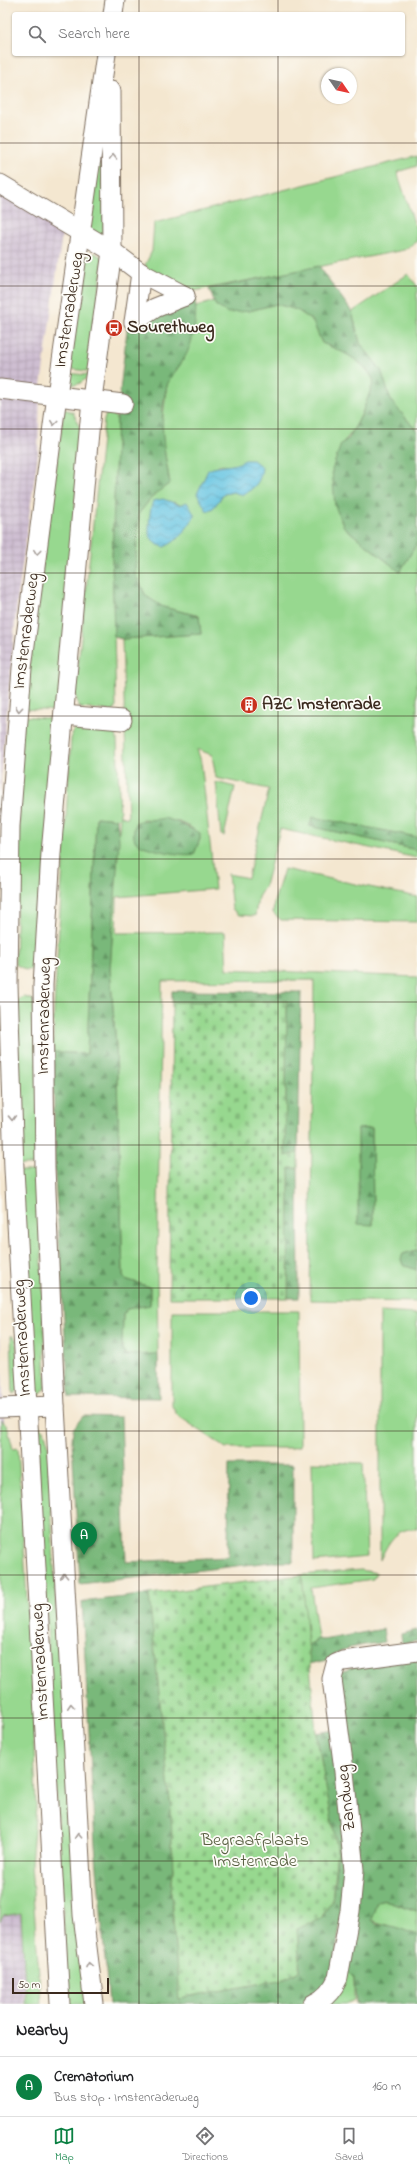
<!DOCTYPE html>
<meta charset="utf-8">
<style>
:root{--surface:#fff;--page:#f2f2f2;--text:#202124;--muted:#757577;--line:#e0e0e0;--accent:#0b8043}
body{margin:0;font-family:"Indie Flower",sans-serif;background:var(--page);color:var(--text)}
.compass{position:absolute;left:321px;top:68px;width:36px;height:36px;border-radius:50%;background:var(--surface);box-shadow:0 1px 3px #0004;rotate:124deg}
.scale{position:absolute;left:12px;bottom:10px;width:97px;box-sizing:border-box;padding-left:4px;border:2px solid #3b2a1e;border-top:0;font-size:11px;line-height:14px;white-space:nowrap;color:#3b2a1e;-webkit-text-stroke:3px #fdfcf7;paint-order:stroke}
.you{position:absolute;left:251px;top:1298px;width:14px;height:14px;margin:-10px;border:3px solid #fff;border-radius:50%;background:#1a73e8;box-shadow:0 0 0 6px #1a73e833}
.badge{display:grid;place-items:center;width:26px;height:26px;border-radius:50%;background:var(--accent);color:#fff;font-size:13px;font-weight:700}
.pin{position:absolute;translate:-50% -33px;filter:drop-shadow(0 1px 2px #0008)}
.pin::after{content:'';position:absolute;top:21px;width:14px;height:12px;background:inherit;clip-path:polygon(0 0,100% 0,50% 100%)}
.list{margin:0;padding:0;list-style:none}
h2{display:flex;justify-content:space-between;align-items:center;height:52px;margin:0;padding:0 16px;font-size:17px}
h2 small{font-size:13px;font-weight:400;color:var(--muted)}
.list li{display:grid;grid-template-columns:26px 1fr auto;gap:12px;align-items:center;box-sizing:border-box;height:60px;padding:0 16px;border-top:1px solid var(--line)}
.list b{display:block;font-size:15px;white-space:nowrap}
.list p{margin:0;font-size:13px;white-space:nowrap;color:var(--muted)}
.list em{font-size:13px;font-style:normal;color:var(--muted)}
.icon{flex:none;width:22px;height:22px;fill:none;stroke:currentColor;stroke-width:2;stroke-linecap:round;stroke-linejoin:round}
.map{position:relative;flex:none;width:417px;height:2004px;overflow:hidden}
.search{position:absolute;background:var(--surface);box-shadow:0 1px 3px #0004;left:12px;right:12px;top:12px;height:44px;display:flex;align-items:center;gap:10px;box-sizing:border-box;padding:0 14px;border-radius:4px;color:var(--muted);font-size:15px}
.sheet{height:112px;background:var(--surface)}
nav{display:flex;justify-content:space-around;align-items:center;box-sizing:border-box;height:56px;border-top:1px solid var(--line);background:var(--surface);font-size:11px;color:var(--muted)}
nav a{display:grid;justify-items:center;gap:2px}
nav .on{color:var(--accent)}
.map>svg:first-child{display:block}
.industrial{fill:url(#industrial-grid)}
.grass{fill:#97d88f;stroke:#698156;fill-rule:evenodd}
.forest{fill:url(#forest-firs);stroke:#5a714c}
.cemetery{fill:url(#cemetery-stones);stroke:#698156}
.water{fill:url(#water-waves);stroke:#4e7680}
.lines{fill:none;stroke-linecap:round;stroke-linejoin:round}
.minor-casing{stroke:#7c6c5c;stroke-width:21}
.minor{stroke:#fff;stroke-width:19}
.oneway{stroke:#a79f9a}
.grid{fill:none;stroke:#3b2a1e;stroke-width:1;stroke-opacity:0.55}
.labels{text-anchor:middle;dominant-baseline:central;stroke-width:3.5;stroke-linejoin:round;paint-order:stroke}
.street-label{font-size:18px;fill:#3b2a1e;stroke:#fdfcf7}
.poi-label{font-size:18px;font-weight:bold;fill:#3b2a1e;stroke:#fdfcf7;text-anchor:start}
.park-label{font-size:18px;fill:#575e40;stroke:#fdfcf7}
</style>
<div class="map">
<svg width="417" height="2004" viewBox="0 0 417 2004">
<defs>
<pattern id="industrial-grid" width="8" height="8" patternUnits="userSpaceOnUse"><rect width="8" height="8" fill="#cebed1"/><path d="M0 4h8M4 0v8" fill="none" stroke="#b2a3b3"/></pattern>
<pattern id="forest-firs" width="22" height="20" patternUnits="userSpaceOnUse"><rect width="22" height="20" fill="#79b87a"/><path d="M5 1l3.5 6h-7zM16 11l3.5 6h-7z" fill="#649663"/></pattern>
<pattern id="cemetery-stones" width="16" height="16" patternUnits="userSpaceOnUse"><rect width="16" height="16" fill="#97d88f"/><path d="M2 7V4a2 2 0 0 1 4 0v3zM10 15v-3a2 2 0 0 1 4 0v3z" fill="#83ba7b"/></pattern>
<pattern id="water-waves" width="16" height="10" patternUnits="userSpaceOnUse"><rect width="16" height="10" fill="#62c3e1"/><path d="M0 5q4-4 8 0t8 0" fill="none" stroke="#529fb6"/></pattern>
</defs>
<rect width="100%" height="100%" fill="#fdfcf7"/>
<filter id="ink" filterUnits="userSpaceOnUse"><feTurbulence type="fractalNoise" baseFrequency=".025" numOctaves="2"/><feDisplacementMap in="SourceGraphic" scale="8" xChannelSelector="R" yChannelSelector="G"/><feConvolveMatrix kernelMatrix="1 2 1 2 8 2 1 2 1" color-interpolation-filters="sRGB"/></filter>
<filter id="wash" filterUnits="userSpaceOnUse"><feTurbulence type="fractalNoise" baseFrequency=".012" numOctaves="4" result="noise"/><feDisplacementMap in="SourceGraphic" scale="16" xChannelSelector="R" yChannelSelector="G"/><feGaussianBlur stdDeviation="0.9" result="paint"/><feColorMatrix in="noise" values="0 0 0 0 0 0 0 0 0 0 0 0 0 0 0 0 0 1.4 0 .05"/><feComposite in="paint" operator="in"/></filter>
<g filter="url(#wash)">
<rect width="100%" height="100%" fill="#f4e7d0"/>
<!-- industrial -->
<g class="industrial">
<path d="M0 189 63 227 40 393 38 454 17 602 1 778 0 832Z"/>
<path d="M0 1333 2 1366 25 2004H0Z"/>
</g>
<!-- grass -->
<g class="grass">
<path d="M102 130 104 232 100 235 91 230 88 220Z"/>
<path d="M417 156V166L397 172 415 226 417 225V241L404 250 194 291 153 275 145 265 152 251 154 223Z"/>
<path d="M95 253 103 258 91 372 66 368 85 258Z"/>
<path d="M408 274 417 286V431L391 401 381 370 360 343 352 312Z"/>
<path d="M214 301 216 306 249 311 276 304 297 310 312 320 322 343C344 352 363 360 374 381 366 402 359 429 341 444L344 527 400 572 417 543V837L312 817 310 826 417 850V858L280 829 265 886 258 897 255 916 239 915 232 909 228 874 248 878 269 789 216 778 212 755 197 749 201 761 215 889 117 897 116 933 225 932 227 969 417 977V1250L403 1254 401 1259 403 1265 417 1270V1302L310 1300 314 980 162 981 157 1272 158 1354 126 1355 122 1351 123 1314 127 1309 150 1304V1287L125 1279 123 1275 116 1047 110 969 120 816 117 819 96 817 87 1054 53 1052 54 1007 71 739 74 729 81 724 115 729 117 739 120 816 128 818 122 639 201 634 199 616 163 607 146 596 135 574 139 513 155 494 170 483 163 444 162 425 167 384 182 361 196 307ZM245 461 242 495 233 492 224 494 213 508 218 465 235 466ZM174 502 180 505 149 524 151 519ZM142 819 177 821 192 828 200 839 194 854 177 853 143 846ZM372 1128 373 1225 358 1129Z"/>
<path d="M65 373 89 375C83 382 76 388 68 383Z"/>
<path d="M64 409 73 412 81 431 59 711 23 709Z"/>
<path d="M107 411 113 412 117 421 112 559 116 707 113 711 80 708 75 695 104 420Z"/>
<path d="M22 716 58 719 38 964 34 968 26 970 15 964Z"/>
<path d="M216 782 235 787 224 836 221 835Z"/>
<path d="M284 869 417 897V922L281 920 273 913 274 902Z"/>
<path d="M24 997 36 1001 40 1165H18V1000Z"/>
<path d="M18 1171H39L46 1387 41 1393 35 1396Z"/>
<path d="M172 1311H299L300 1446 292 1448H226L177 1415 172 1406Z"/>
<path d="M380 1312 417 1314V1529C396 1527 388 1543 380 1560Z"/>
<path d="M11 1335 16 1339 19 1390 13 1394Z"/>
<path d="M1 1420 7 1425 13 1449 18 1448 32 1686 36 1806 31 1864 41 2004H26L21 1913 3 1916 0 1922Z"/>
<path d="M36 1422 44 1430 48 1443 58 1647 68 1709 90 2004H68Z"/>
<path d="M312 1462 363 1463 367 1557 314 1562Z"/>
<path d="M361 1570 377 1573 373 1579 311 1588 318 1639 307 1646 302 1575Z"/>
<path d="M385 1900 417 1911V1935L371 1920 377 1902Z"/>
<path d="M344 1968 354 1978V2000L346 2004H327Z"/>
</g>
<!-- forest -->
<g class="forest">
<path d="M319 266 352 312 360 343 381 370 391 401 417 431V543L400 572 344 527 335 506 332 470 341 444 349 438 361 416 374 381C364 360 343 352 322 343L312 320 297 310 276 304 249 311 228 313 216 306 209 289Z"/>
<path d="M172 283 194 291C198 315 195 342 182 362 177 370 169 378 167 386 158 417 164 452 170 483L155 494 139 513 135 574 146 596 163 607 199 616 201 634 122 639 114 637 112 559 117 417 128 321 147 318Z"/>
<path d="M96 817 117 819 119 841 110 969 116 1047 123 1275 125 1279 150 1287V1305L127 1309 123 1314 122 1350 126 1355 158 1354 159 1398 69 1397 55 1177 53 1052 87 1054Z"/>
<path d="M313 817 417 837V850L309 826Z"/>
<path d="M164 818 177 822 200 833V839L194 854C186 857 143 849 136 842 132 837 134 829 135 823 144 818 154 821 164 818Z"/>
<path d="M172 991 301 992 298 1153 285 1157 287 1001 172 1002Z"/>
<path d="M372 1128 373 1225 358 1224V1129Z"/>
<path d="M289 1168H298L299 1298H288Z"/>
<path d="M417 1250V1270L403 1265 401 1259 403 1254Z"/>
<path d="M83 1416 121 1417 126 1562 228 1557 229 1465H293V1562H271L80 1584 72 1441 73 1429Z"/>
<path d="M149 1594 171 1810 173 1873 171 1892 179 1998 285 1979 300 1971 297 1928 321 1918 332 1900 335 1878 337 1848 316 1733 335 1730 350 1861 331 1984 300 2004H109L95 1845 82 1602Z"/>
<path d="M383 1629 385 1642C368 1645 339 1646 328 1660L309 1664 307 1646 318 1639 323 1640Z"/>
<path d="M417 1630V1641L402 1643 401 1634Z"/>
<path d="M417 1647V1911L385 1900 377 1902 371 1920 376 1923 396 1927 417 1935V2004H356L354 1978 344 1968 353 1912 337 1673Z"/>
</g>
<!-- cemetery -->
<g class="cemetery">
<path d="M287 1001 285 1156 298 1153V1168H289L288 1298H169L172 1002Z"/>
<path d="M302 1575 316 1733 337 1848 332 1900 321 1918 297 1929 300 1971 285 1979 179 1998 171 1892 173 1873 171 1810 149 1594Z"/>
</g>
<!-- water -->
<g class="water">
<path d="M245 460H253L262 467C261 482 255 488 242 495L233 492 224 494 213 508 207 511 197 494 208 470C221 464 233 468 245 460Z"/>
<path d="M163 499 180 505 187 502 195 516C186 529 179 541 164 547L156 544 149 535C149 523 149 512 153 501Z"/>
</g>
</g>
<g filter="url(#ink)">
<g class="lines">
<defs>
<g id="minor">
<path d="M113 14 115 0"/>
<path d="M0 184 112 251 141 273 185 296"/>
<path d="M134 322 155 308 185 296"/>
<path d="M134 322 141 273"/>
<path d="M0 389 123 404"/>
<path d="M64 715 122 720"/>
<path d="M0 1408 55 1406"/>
<path d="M60 2004 14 1169 8 985 10 826 22 668 57 395 106 54"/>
<path d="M94 2004 83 1915 55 1406 45 1168 43 985 51 853 92 399 112 251 111 91"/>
<path d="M313 2004C326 1999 333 1989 338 1978L350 1911 354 1870 343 1762 332 1679 336 1664 343 1661 417 1651"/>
</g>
</defs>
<!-- minor casing -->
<use href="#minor" class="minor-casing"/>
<!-- minor -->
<use href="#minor" class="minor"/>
</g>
<!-- one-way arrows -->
<defs><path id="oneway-chevron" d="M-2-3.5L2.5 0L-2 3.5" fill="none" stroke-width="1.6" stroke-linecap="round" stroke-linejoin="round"/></defs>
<g class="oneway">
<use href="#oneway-chevron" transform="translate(113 157) rotate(-91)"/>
<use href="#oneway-chevron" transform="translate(54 423) rotate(97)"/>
<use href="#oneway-chevron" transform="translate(37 552) rotate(97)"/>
<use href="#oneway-chevron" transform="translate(19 709) rotate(95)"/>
<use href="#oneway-chevron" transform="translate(12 1118) rotate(88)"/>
<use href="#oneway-chevron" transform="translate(64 1576) rotate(-93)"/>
<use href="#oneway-chevron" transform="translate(71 1706) rotate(-93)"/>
<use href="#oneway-chevron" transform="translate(78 1836) rotate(-93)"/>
<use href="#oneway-chevron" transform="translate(89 1965) rotate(-100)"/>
</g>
</g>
<!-- grid -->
<path class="grid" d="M139 0V14M278 0V14M139 54V2004M278 54V2004M0 143H417M0 286H417M0 429H417M0 573H417M0 716H417M0 859H417M0 1002H417M0 1145H417M0 1288H417M0 1431H417M0 1575H417M0 1718H417M0 1861H417"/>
<!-- icons -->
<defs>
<symbol id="bus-disc" viewBox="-11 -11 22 22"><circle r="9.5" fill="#c8321e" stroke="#fdfcf7"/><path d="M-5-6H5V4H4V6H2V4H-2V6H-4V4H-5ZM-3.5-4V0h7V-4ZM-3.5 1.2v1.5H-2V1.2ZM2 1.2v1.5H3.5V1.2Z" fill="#fff"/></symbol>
<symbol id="building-disc" viewBox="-11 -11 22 22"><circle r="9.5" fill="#c8321e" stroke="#fdfcf7"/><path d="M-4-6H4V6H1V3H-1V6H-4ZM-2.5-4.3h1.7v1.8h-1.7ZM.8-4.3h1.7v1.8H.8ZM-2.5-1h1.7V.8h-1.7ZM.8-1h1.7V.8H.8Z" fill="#fff"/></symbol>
</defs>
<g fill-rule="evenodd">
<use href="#bus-disc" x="104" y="318" width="20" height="20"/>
<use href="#building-disc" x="239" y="695" width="20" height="20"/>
</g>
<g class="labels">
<!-- street labels -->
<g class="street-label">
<text transform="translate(70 310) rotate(-81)">Imstenraderweg</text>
<text transform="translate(27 631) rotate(-83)">Imstenraderweg</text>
<text transform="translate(45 1016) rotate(-89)">Imstenraderweg</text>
<text transform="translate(23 1338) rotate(-93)">Imstenraderweg</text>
<text transform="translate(41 1662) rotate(-93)">Imstenraderweg</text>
<text transform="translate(347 1798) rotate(-96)">Zandweg</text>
</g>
<!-- poi labels -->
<g class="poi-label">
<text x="127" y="328">Sourethweg</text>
<text x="262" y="705">AZC Imstenrade</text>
</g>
<!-- park labels -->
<g class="park-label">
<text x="255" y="1841">Begraafplaats<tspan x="255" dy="21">Imstenrade</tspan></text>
</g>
</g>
</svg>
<svg class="compass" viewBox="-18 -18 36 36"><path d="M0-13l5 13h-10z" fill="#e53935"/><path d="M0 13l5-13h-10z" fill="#757577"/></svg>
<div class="scale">50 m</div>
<div class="you"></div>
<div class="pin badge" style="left:84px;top:1555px">A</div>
<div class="search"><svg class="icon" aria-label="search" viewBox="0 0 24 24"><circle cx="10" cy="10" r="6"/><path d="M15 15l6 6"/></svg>Search here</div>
</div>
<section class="sheet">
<h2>Nearby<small></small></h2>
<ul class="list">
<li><span class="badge">A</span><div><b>Crematorium</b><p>Bus stop · Imstenraderweg</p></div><em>160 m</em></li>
</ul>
</section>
<nav>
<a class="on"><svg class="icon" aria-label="map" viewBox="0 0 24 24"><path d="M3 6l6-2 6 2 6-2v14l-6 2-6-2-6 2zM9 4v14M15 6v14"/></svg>Map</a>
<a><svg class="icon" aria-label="directions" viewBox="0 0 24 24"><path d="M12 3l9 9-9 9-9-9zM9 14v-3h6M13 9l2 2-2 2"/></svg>Directions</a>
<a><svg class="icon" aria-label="saved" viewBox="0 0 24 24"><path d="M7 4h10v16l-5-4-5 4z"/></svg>Saved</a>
</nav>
